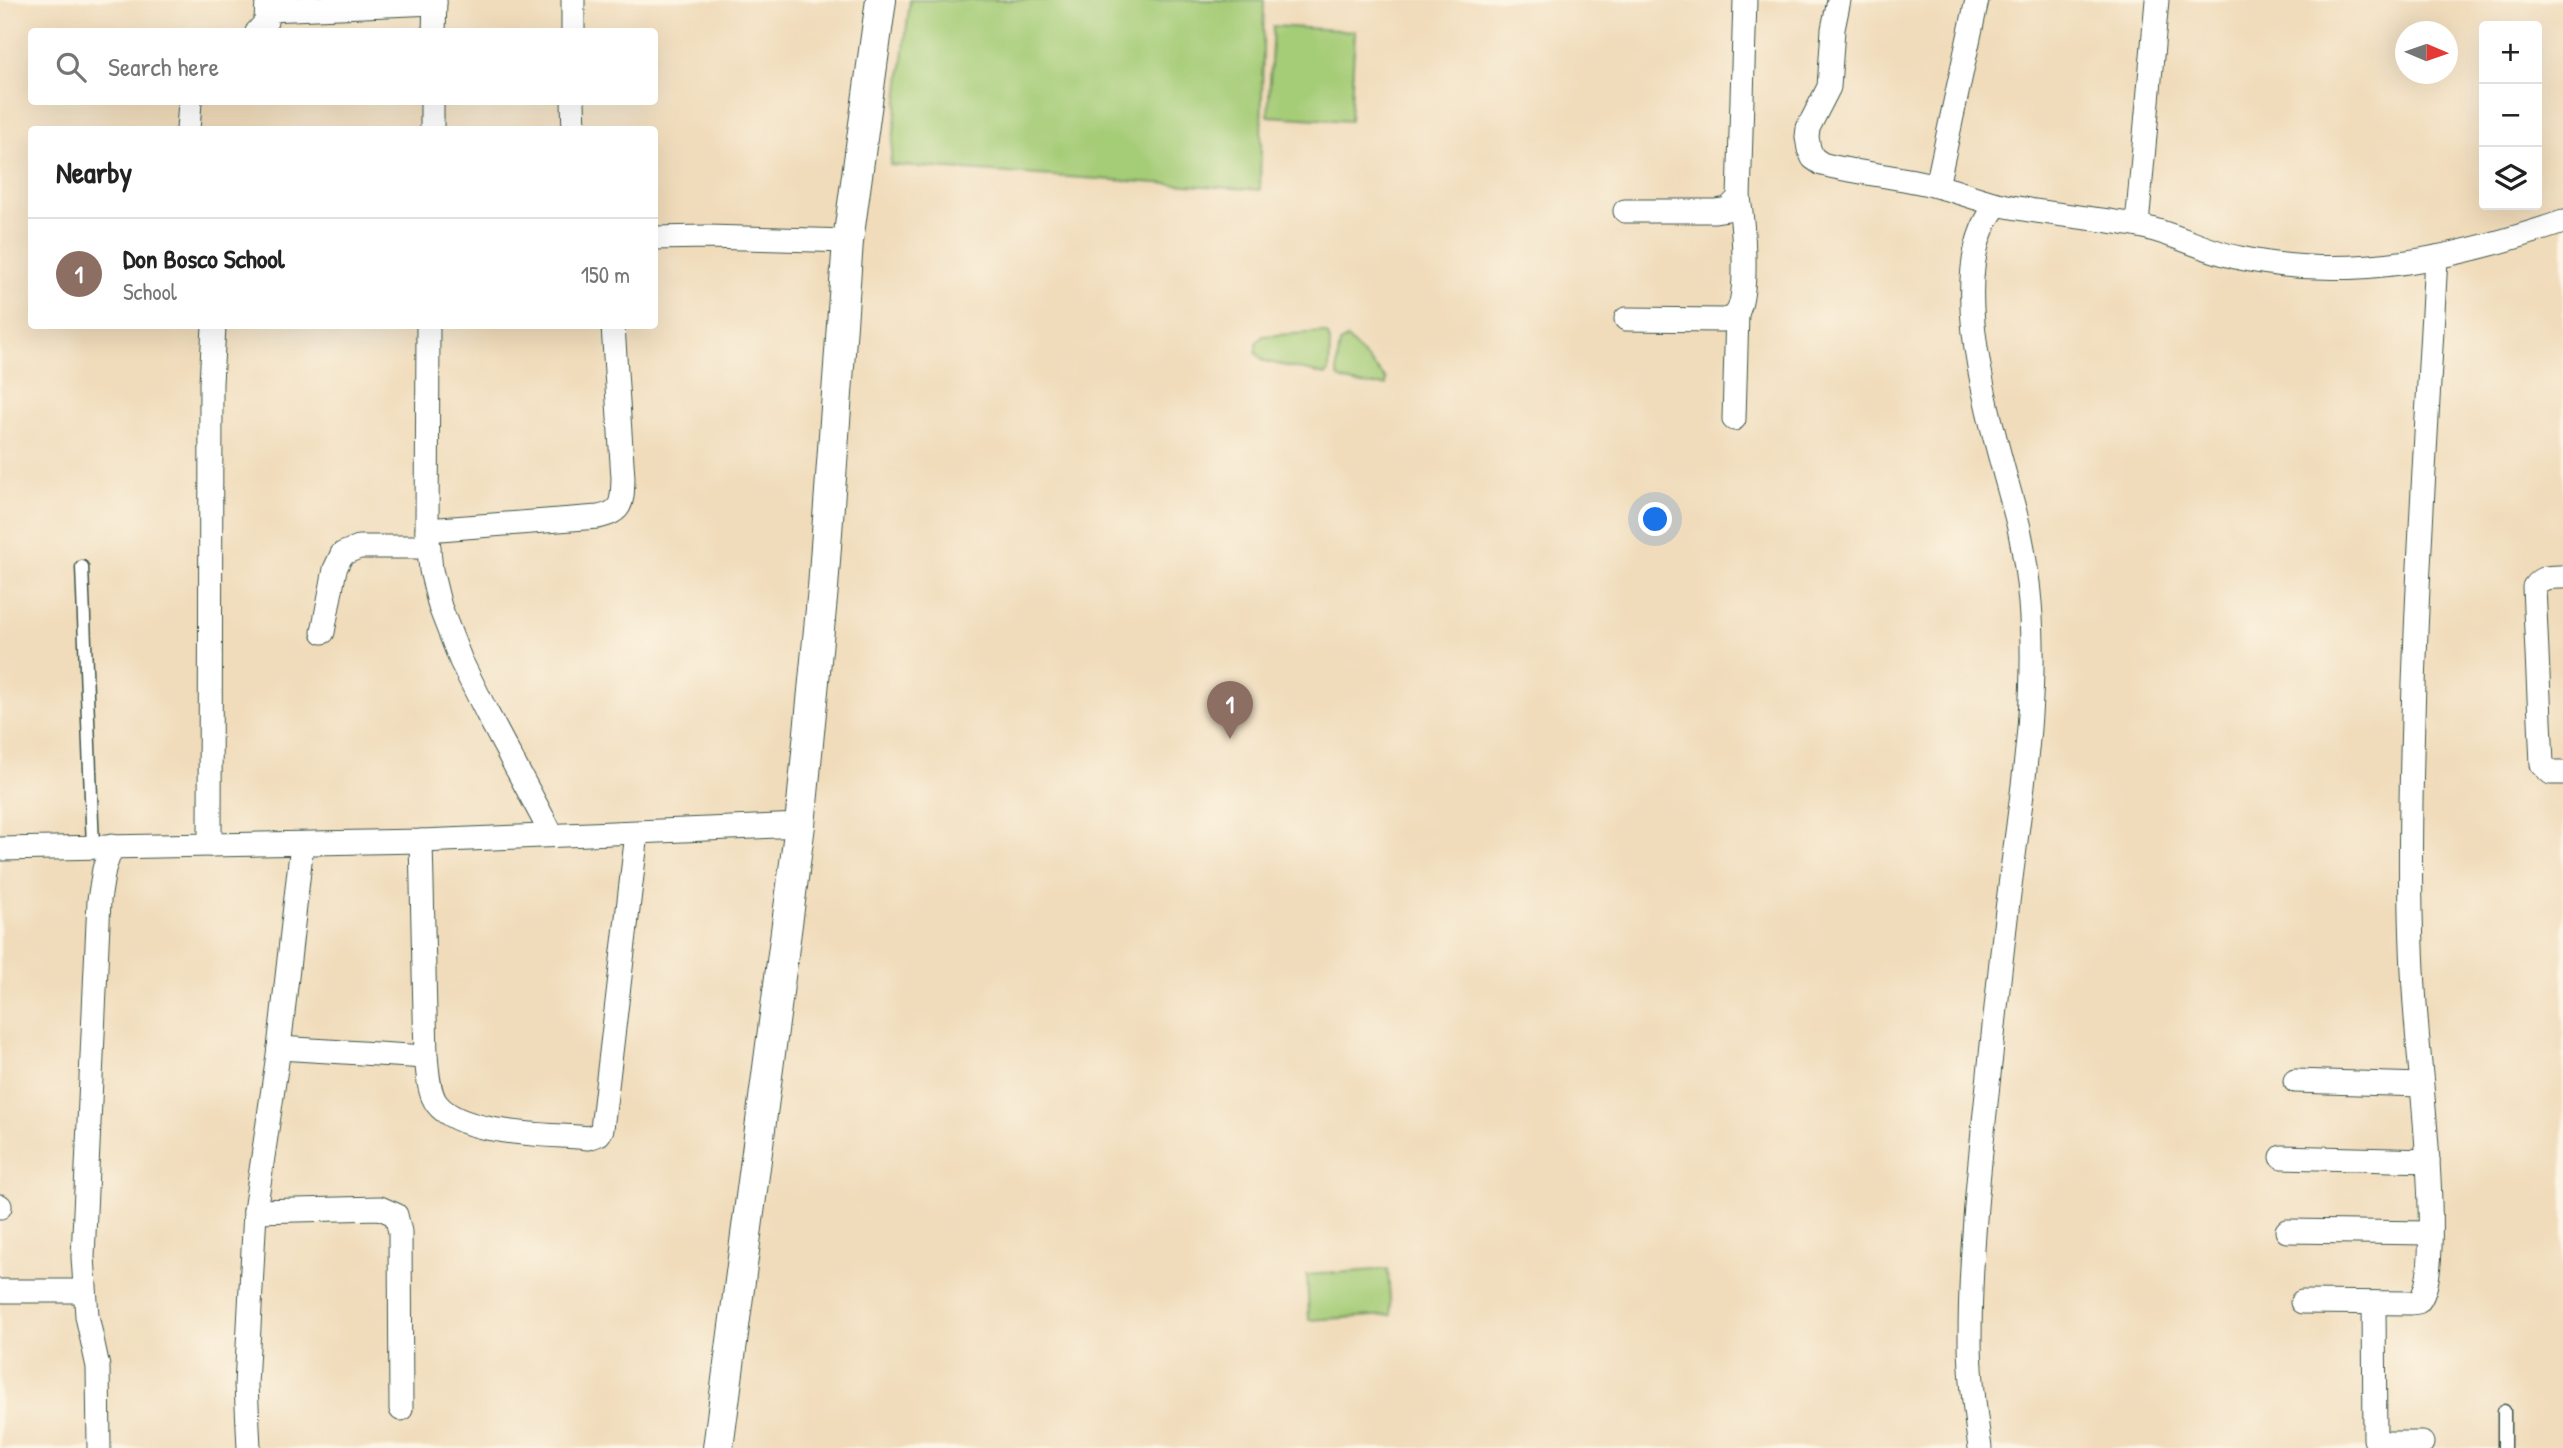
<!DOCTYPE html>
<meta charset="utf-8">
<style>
:root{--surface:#fff;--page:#f6f6f6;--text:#222;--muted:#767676;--line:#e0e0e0;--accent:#1f6fb2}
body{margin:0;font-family:"Patrick Hand",sans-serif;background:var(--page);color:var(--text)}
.controls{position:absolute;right:21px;top:21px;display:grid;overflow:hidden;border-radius:7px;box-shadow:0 7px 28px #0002}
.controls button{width:63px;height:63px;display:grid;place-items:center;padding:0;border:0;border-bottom:2px solid var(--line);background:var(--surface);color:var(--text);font:35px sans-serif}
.compass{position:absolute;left:2395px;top:21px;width:63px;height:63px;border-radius:50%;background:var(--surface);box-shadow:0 7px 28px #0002;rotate:92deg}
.you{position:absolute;left:1656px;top:520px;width:24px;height:24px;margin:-18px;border:5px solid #fff;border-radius:50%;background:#1a73e8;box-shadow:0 0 0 10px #1a73e833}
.badge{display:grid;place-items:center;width:46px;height:46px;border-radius:50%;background:var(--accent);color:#fff;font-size:23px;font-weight:700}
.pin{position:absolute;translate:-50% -58px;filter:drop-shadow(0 2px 4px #0008)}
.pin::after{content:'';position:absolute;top:37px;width:24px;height:21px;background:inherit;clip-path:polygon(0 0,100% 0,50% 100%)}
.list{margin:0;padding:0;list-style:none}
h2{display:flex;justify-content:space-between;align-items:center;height:91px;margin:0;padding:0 28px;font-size:30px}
h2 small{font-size:23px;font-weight:400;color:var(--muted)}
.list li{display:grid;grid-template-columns:46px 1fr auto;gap:21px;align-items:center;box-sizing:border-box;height:112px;padding:0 28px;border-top:2px solid var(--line)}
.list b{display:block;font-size:26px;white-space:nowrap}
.list p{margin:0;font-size:23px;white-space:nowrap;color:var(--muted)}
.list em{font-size:23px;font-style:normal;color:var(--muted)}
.icon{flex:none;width:38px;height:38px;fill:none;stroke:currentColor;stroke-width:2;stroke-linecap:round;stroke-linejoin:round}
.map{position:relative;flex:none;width:2563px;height:1448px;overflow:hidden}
.search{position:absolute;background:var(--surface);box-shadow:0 7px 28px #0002;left:28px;top:28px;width:630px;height:77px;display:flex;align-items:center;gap:18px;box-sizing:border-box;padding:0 24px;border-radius:7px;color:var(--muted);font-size:26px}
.panel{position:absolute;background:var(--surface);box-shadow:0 7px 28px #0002;left:28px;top:126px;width:630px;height:203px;border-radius:7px}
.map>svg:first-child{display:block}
.green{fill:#a5cc77;stroke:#628456;stroke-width:2}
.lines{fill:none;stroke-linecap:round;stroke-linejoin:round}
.service-casing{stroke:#3e5548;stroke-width:15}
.minor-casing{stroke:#3e5548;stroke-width:25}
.tertiary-casing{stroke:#3e5548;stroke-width:32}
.service{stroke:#fff;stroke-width:12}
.minor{stroke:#fff;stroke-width:23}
.tertiary{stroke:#fff;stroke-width:30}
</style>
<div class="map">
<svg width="2563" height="1448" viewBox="0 0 2563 1448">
<rect width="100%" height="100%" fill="#fcf5e5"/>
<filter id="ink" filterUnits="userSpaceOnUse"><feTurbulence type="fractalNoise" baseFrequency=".0143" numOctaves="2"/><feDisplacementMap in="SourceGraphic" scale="14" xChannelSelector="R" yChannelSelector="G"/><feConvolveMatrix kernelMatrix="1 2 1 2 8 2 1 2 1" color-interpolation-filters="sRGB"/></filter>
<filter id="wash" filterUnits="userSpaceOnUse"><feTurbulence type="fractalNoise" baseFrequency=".00686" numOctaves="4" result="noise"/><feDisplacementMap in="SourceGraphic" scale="28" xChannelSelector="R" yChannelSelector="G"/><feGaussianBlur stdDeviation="1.57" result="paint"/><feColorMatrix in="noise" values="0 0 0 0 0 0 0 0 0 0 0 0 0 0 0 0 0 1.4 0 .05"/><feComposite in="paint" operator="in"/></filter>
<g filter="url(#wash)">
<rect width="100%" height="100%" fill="#f0dbba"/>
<!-- green -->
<g class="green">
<path d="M910 0H1264L1260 190 890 165Z"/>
<path d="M1273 26 1355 31 1350 121 1268 116Z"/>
<path d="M1322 332 1328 335 1330 342 1329 372 1326 375 1264 361 1256 353V343L1263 336Z"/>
<path d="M1347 338 1386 379V385C1378 386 1342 384 1338 376 1335 368 1339 352 1340 343Z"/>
<path d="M1388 1269 1391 1315 1309 1320 1307 1275Z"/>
</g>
</g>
<g filter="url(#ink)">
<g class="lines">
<defs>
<g id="service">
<path d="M82 567 93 847"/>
<path d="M2504 1411V1448"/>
</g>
<g id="minor">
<path d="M573 0V32"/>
<path d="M1839 0 1833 29 1829 87 1808 128 1807 137 1809 149 1813 158 1822 164C1859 174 1899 176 1936 186 1957 191 1977 199 1997 204 2042 214 2089 217 2134 225 2170 231 2204 251 2240 258 2353 282 2456 258 2563 222"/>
<path d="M268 10 435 3"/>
<path d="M257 32 266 22 267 0"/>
<path d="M434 32 435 0"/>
<path d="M573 102 574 130"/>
<path d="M188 130 190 102"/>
<path d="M432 130V102"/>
<path d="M1937 186 1977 0"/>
<path d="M1625 211H1715L1728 209 1739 198 1745 0"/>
<path d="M2137 225 2157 0"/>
<path d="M654 238 707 237 848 241"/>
<path d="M1626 319 1723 320C1729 319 1734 318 1737 313 1749 293 1743 222 1739 198"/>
<path d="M428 326 427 530 431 570 440 607 461 661 487 713 552 835"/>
<path d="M1734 419 1737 313"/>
<path d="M427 530 598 517C624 512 622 501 623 478L613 326"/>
<path d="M2563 577C2551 577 2541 576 2534 587L2542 764 2551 773H2563"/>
<path d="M323 632 335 569 342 554 359 547H429"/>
<path d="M421 841 426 1057C428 1072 428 1092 437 1104 462 1136 550 1134 588 1138L599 1134 602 1129 637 833"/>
<path d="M210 845 211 384 214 326"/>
<path d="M0 849 421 841 800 825"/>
<path d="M279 1048 426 1057"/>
<path d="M2295 1081 2421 1085"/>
<path d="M2282 1157 2428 1161"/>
<path d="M0 1206V1207"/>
<path d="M255 1211 380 1208 396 1215 400 1232 401 1409"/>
<path d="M2287 1231 2429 1233"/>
<path d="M0 1291H84"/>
<path d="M2302 1302 2411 1303 2418 1302C2445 1277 2420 1074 2417 1030 2408 926 2410 821 2413 718 2417 564 2428 411 2436 257"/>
<path d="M2374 1303 2375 1439 2386 1443H2422"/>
<path d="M99 1448 98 1367 87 1316 83 1257 99 900 104 869 112 846"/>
<path d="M249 1448 246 1385 255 1211 279 1048 302 844"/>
<path d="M1980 1448C1975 1413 1970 1376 1970 1341 1970 1259 1978 1176 1987 1094 1994 1025 2001 956 2010 886 2022 792 2038 698 2030 603 2028 578 2024 552 2019 528 2000 448 1936 272 1998 204"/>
</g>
<path id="tertiary" d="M718 1448 800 825 823 588 848 241 881 0"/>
</defs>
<!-- service casing -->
<use href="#service" class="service-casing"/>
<!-- minor casing -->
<use href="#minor" class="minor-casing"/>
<!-- tertiary casing -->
<use href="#tertiary" class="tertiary-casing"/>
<!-- service -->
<use href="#service" class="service"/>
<!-- minor -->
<use href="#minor" class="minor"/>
<!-- tertiary -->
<use href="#tertiary" class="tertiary"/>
</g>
</g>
</svg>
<div class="controls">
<button>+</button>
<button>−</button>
<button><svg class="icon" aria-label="layers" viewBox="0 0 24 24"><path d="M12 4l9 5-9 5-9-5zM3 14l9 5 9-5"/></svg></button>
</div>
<svg class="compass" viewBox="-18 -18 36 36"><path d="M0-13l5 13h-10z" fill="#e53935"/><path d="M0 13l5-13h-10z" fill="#767676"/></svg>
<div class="you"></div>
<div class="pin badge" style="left:1230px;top:739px;background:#8d6e63">1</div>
<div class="search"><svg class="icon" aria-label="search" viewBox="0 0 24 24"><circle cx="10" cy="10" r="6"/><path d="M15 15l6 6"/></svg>Search here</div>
<section class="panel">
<h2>Nearby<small></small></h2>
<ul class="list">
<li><span class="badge" style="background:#8d6e63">1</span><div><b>Don Bosco School</b><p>School</p></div><em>150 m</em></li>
</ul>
</section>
</div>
